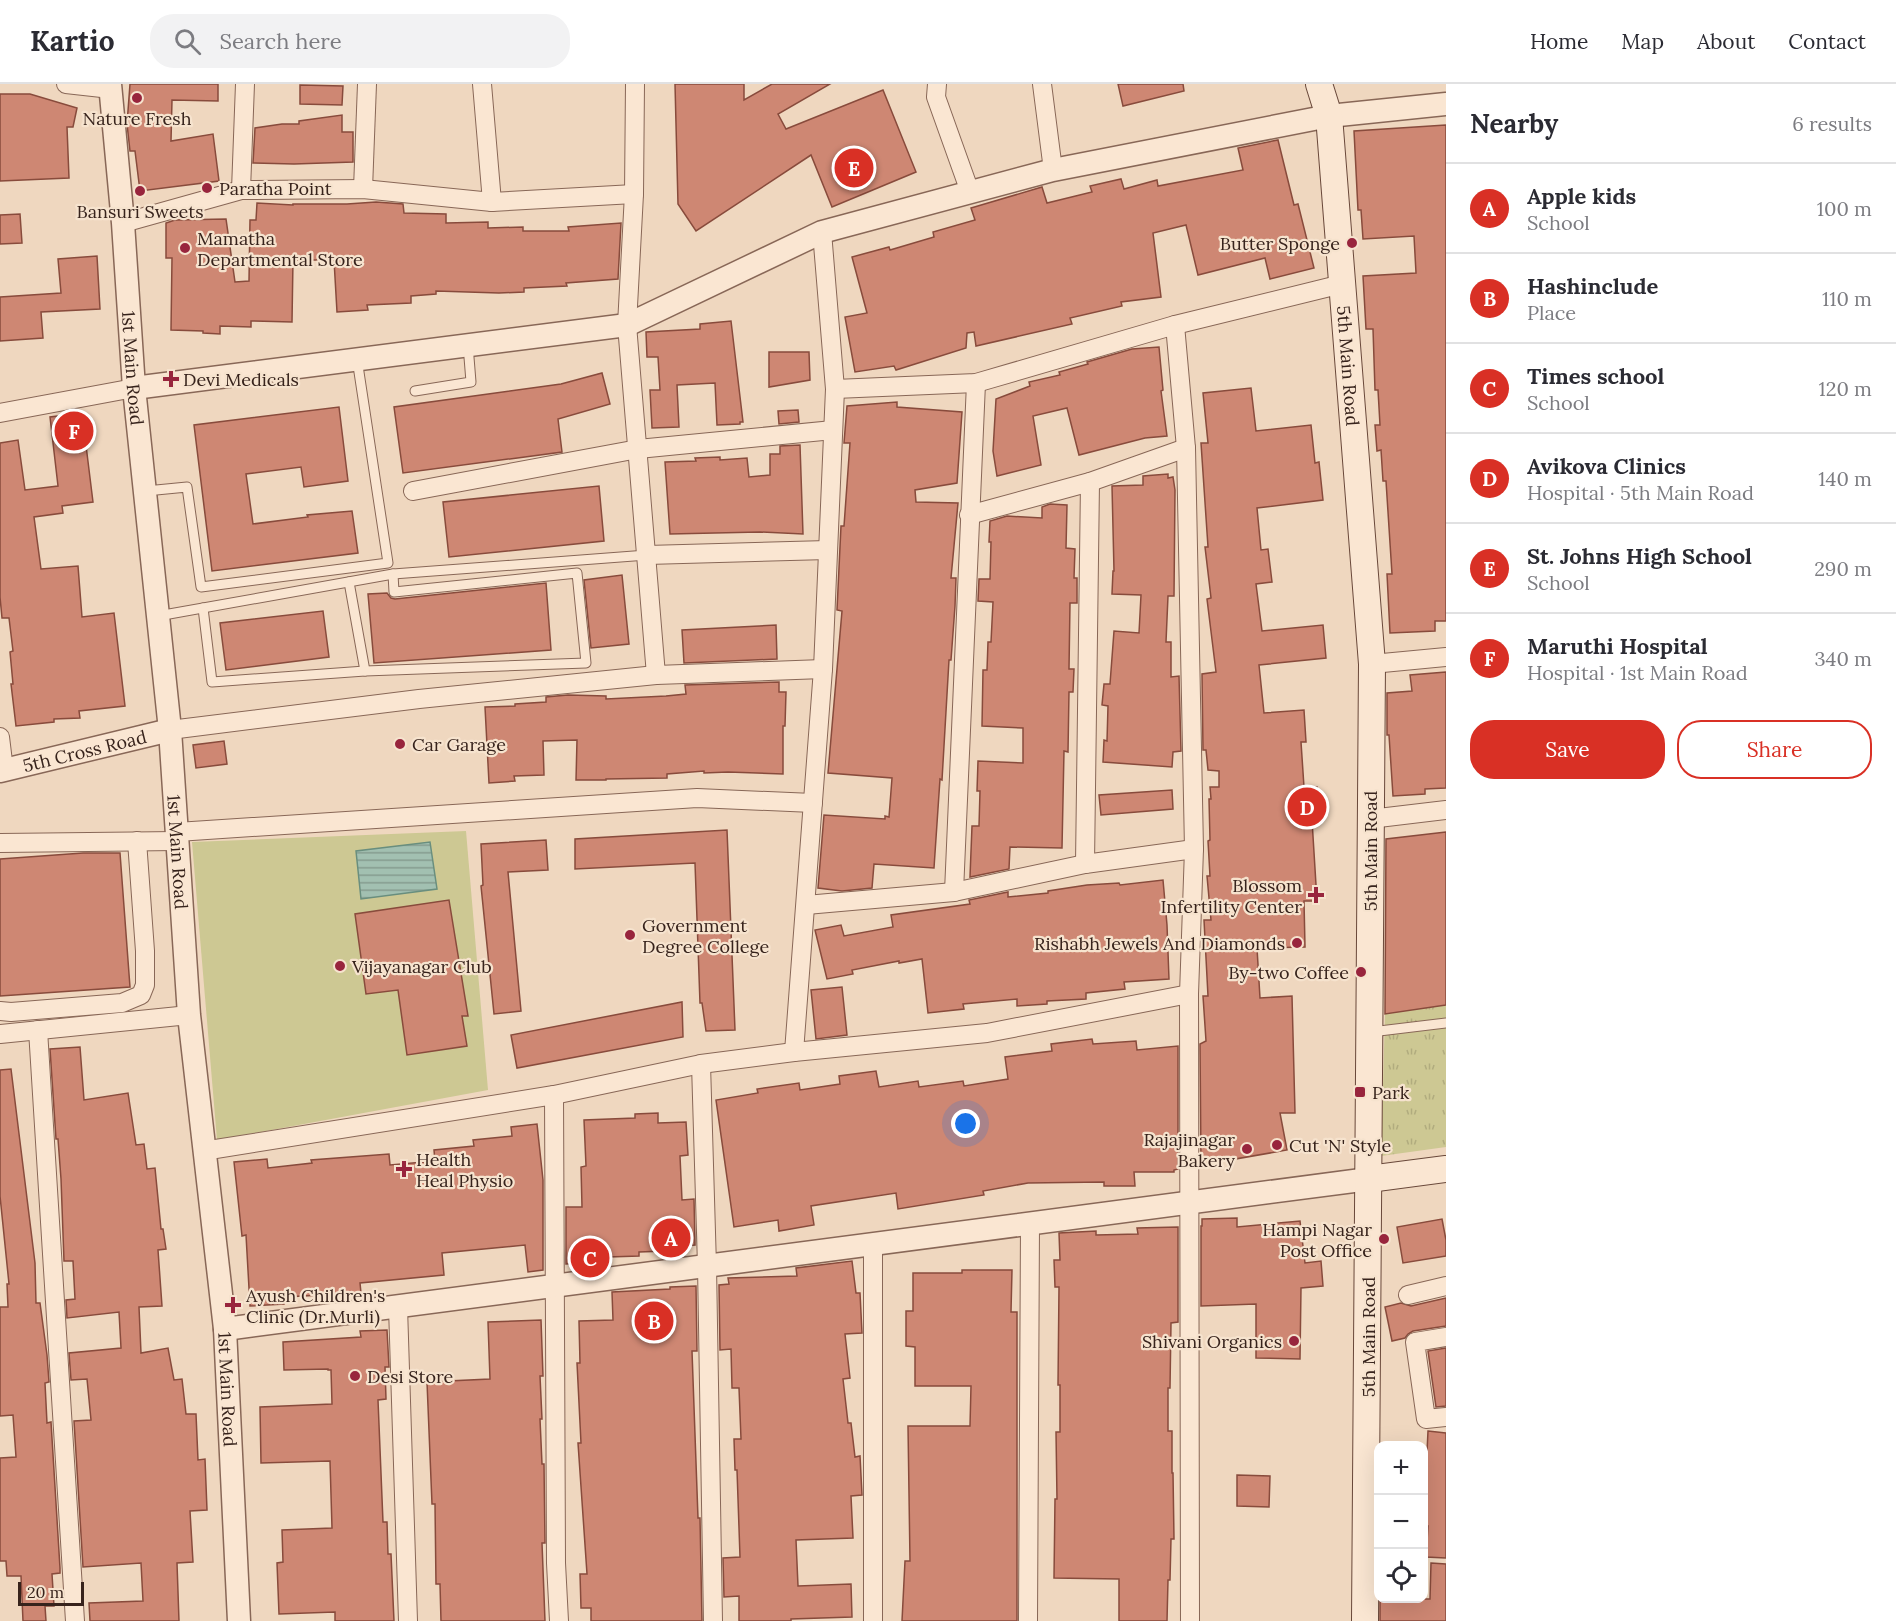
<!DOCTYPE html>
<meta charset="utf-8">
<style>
:root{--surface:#fff;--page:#f2f2f3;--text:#2b2b33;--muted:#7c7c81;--line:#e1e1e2;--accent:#d93025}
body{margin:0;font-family:Lora,serif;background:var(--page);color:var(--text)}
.controls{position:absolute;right:18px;bottom:18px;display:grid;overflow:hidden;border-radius:12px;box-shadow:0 6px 24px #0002}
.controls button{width:54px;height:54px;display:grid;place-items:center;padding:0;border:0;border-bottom:2px solid var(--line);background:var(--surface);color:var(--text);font:30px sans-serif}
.scale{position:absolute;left:18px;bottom:15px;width:66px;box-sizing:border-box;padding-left:6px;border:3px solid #37231c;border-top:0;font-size:16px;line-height:21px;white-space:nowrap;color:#37231c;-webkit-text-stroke:4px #f6e3ce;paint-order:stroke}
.you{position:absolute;left:966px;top:1040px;width:21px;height:21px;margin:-15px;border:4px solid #fff;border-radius:50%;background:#1a73e8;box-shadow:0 0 0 9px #1a73e833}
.badge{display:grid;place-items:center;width:39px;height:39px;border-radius:50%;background:var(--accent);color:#fff;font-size:20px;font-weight:700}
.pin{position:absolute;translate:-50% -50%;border:3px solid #fff;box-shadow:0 2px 6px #0006}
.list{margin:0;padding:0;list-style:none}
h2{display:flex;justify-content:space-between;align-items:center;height:78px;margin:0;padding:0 24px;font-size:26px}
h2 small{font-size:20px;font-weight:400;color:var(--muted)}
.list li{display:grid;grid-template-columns:39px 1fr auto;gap:18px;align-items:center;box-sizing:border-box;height:90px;padding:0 24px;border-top:2px solid var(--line)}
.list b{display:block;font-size:22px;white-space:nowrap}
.list p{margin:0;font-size:20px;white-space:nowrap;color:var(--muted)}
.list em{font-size:20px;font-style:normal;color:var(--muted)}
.actions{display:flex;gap:12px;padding:18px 24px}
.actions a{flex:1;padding:14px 0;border:2px solid var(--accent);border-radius:24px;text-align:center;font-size:21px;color:var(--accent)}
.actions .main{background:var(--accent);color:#fff}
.icon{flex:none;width:33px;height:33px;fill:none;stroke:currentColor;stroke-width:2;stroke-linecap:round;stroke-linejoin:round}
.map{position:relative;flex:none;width:1446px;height:1537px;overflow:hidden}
header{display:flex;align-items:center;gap:36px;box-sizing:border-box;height:84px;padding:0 30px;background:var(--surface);border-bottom:2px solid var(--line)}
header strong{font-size:28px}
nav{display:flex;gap:33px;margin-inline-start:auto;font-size:21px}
.search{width:420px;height:54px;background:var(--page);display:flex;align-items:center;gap:15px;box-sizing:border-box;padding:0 21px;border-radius:24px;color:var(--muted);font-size:22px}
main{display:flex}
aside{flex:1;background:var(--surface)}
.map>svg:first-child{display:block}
.grass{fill:url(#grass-tufts)}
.pitch{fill:#cdc893}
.water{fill:url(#water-rules);stroke:#698e7e;stroke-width:1.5}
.building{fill:#ce8773;stroke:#884b3c;stroke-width:1.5}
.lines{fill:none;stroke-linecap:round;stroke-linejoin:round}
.service-casing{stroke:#886757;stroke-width:11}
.minor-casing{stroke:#886757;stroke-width:20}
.tertiary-casing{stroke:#886757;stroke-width:25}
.secondary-casing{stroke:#69483a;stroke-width:28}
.service{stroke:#fae6d2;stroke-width:9}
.minor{stroke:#fae6d2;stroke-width:18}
.tertiary{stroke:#fae6d2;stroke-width:22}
.secondary{stroke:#fae6d2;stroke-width:26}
.poi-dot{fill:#98253d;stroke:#f6e3ce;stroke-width:2}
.labels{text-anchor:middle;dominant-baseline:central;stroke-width:4.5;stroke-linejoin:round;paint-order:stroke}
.poi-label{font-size:18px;fill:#37231c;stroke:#f6e3ce;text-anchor:start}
.street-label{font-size:18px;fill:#37231c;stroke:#f6e3ce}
</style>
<header>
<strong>Kartio</strong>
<div class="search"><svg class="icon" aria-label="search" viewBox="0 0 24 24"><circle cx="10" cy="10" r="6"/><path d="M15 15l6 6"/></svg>Search here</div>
<nav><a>Home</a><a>Map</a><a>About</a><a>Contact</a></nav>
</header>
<main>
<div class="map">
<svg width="1446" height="1537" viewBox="0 0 1446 1537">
<defs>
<pattern id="grass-tufts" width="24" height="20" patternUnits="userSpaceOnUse" patternTransform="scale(1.5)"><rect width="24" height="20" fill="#cdc893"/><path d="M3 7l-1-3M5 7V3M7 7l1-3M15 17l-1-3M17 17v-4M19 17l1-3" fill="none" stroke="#b1ac7e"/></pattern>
<pattern id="water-rules" width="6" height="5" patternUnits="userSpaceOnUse" patternTransform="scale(1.5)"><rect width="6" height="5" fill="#a2c0b1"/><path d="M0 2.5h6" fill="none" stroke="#859c8f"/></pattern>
</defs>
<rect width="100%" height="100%" fill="#efd7bf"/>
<!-- grass -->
<path class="grass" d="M1446 921V1063L1381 1072 1385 930Z"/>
<!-- pitch -->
<path class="pitch" d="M466 747 488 1006 217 1056 192 758Z"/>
<!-- water -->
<path class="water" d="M430 758 437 805 361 815 356 767Z"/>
<!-- building -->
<g class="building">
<path d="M130 0H218V17L172 16 171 57 213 50 219 97 140 107 135 67H130L127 40Z"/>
<path d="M675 0H744V16L772 0H830L778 30 786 45 883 6 916 88 832 123 811 71 696 147 678 120Z"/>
<path d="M1118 0H1183L1184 7 1123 22Z"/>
<path d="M300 1 343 2 342 21 300 20Z"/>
<path d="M0 10H30L77 24 73 43H67L69 94 0 97Z"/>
<path d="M342 31V48H353V78L294 80 253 79 255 44 282 40H299V37Z"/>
<path d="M1446 41V537H1435V547L1390 549 1387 490H1392L1386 397H1383L1381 366 1377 367 1375 341H1380L1378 306H1375L1373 245H1366L1363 192 1416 189 1414 152 1363 155 1361 126H1358L1354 47Z"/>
<path d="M1278 56 1294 121 1298 120 1314 184 1270 195 1265 174 1198 191 1186 141 1153 149 1161 213 1121 218 1122 222 1070 234 1072 240 976 262 974 248 967 249 966 264 896 286 894 282 855 288 845 233 867 229 852 173 889 163 890 166 934 153 933 148 975 136 971 124 1042 103 1047 119 1092 108 1090 102 1121 95 1124 105 1157 96 1158 102 1243 86 1238 64Z"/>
<path d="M376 118 403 120 404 129 446 130V139L488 138V144L523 143V147H569L568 143 621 139 618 195 566 199 567 202 524 204V208L499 209 436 207V210L411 212V219L367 221 368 226 337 228 334 176H293L292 238 251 237V243L220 242V250L203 249V247L171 246 172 174H166V139L175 136 226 135 235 198 249 197 250 136H256L257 119 293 121V120H347Z"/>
<path d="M20 130 22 159 0 160V131Z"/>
<path d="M97 172 100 225 41 228 43 254 0 257V213L61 209 58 175Z"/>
<path d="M731 237 743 338H740V340L717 341 715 299 677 301 679 343 652 344 650 306H660L658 273H647L646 248 700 245V240Z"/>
<path d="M1159 263 1163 306 1161 307 1167 352 1145 354 1079 371 1067 324 1033 332 1041 381 997 392 993 367 996 315 1030 302 1029 298 1060 291 1059 288 1088 280 1087 278 1132 265Z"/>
<path d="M769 268H809L810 296 769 303Z"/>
<path d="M602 289 610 320 558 335 562 368 403 389 394 323 561 300Z"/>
<path d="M1251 304 1256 347 1311 341 1315 379 1319 378 1323 416 1257 424 1261 466 1268 465 1272 498 1256 500 1262 547 1323 541 1326 574 1259 581 1264 629 1304 626 1306 658H1301L1304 703H1317L1318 736H1312L1317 817H1304L1305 863 1257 864 1260 914 1292 912 1295 1029H1280L1287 1066 1201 1081 1200 960 1206 957 1203 912H1208L1204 836H1211L1207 792H1210L1208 757 1210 756 1209 715H1211L1210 703H1219V687L1208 686 1206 666H1203L1202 590 1216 588 1207 515 1211 514 1205 463H1208L1201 359H1208L1203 309Z"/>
<path d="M897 318V323L962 328 957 399 915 406 916 418 958 419 951 494H956L955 522 951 576H949L942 696 940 695 934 784 874 780 872 804 842 807 818 804 824 731 885 735V732L889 733 892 694 828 689 842 527 837 526 841 442H844L850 359H844L847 322Z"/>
<path d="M339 323 348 397 304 403 301 383 246 390 253 440 308 433 307 431 352 427 358 469 212 487 194 341Z"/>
<path d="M798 326 799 338 779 340 778 327Z"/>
<path d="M82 329 93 418 62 422 63 429 34 433 41 485 78 482 82 533 114 529 125 622 79 627 80 634 54 635V638L16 642 11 600H13L10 568 13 567 9 534H2L0 513V359L18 356 25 406 58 402 50 333Z"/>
<path d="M800 361 803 450 760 448 670 450 665 378 696 377 695 374 720 373V376L747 374 749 393 770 391V370H780V362Z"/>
<path d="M1168 390V394L1173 393 1175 406 1174 512H1168L1166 558H1171V593L1179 592 1181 667 1173 668 1172 683 1103 678 1104 656 1107 657 1108 622 1102 621 1104 600H1110L1114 547 1139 549 1141 511 1112 510 1113 487H1114L1112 402 1143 401V392Z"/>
<path d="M599 402 604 457 449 473 443 418Z"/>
<path d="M1050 420 1067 421 1066 464 1075 465 1074 494H1077V519H1070L1069 585H1074L1073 608H1069L1068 668 1064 667 1062 764 1010 763 1009 785 970 793 972 742H979L980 707H977L978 677 1023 679V644L982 642 983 586H987L988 558H991L993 518 978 517 979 495H990L991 458H989L990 437 1007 432 1042 434V423Z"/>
<path d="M622 491 629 560 591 564 584 496Z"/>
<path d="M546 499 551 566 374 579 368 510 387 509 391 514 395 515Z"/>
<path d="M323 527 329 573 226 586 220 539Z"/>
<path d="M776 541 777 575 684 579 682 546Z"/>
<path d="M1446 588V704L1425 705V710L1393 712 1389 651H1387V609L1412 607 1410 591Z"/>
<path d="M779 598V608H786L785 642H783V690L728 688 704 689V687L667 690V694L606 695V696H576L577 656 543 657 544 691 514 692 515 697 489 699 485 623 515 622V620L546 618V613L568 611 606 612V615L666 612 686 610 685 601Z"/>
<path d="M224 657 227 680 196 684 193 661Z"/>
<path d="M1172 706 1173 725 1101 731 1099 711Z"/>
<path d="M727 746 735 946 706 947 702 919H700L695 779 575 785V755Z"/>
<path d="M1446 748V921L1385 930 1386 755Z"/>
<path d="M546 756 548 786 508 788 521 927 494 930 481 802 483 801 481 760Z"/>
<path d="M83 769H120L130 903 0 912V775Z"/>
<path d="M1163 796 1167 841 1169 895 1124 898 1125 905 1086 909V915L1047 917V920L1017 922V915L963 920 964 925 928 929 922 875 899 879V877L852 886 853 890 827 895 815 846 841 841 844 852 893 843 891 831 970 820 969 816 1008 808V813L1048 809V807L1087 801 1119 799 1120 801Z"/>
<path d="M449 816 468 932H462L467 962 407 971 398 906 366 910 355 830Z"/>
<path d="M842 903 847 951 816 955 811 906Z"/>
<path d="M682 918 683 953 517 984 511 951Z"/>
<path d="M1092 955 1093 960 1136 957 1137 966 1178 962V1085L1174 1086V1088H1134L1135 1102H1104V1098L1028 1099 983 1107 984 1111 898 1125 896 1109 811 1122 814 1141 779 1147 778 1136 734 1143 716 1016 758 1009 757 1005 799 999 800 1006 840 1000 839 992 876 987 879 1003 918 997 919 1003 963 997 964 1002 1008 995 1005 973 1052 967 1051 960Z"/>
<path d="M80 963 84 1016 128 1009 136 1061 144 1060 147 1085 155 1084 161 1145H163L166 1165 158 1166 162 1222 139 1223 141 1269 168 1264 174 1296 182 1295 186 1330H196L198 1376 205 1375 207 1426 190 1427 193 1478 177 1479 179 1537H90L89 1519 143 1517 141 1479 83 1483 74 1337 91 1336 87 1295 71 1296 69 1269 121 1264 119 1228 67 1234 66 1216 75 1215 73 1177H64L61 1095 58 1055H56L50 965Z"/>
<path d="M11 985 35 1179 36 1219H40L47 1271 49 1298 45 1299 47 1339 51 1338 60 1484V1489L52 1490 54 1522H45L46 1537H23L21 1492H7L6 1477H0V1374L16 1373 13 1331 0 1332V1223H8L7 1200H9L0 1112V986Z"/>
<path d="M658 1029V1039L686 1038 688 1071 680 1072 682 1116 694 1115 695 1161 665 1163V1167L639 1168V1172L608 1173 609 1178 566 1180V1123H582L581 1083 586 1082 584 1036 635 1034V1030Z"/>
<path d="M537 1040 543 1096V1186L528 1188 525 1161 442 1169 444 1191 360 1199 361 1209 284 1213V1220L250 1222 246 1151 242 1152 234 1078 267 1075 268 1084 312 1079 311 1076 389 1070 390 1081 435 1077 434 1066 474 1062 473 1056 512 1052 511 1043Z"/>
<path d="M1237 1134V1143L1300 1137 1305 1179 1321 1177 1323 1202 1301 1204 1300 1275 1256 1274V1220L1201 1222V1142H1202V1135Z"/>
<path d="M1442 1135 1446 1156V1172L1403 1179 1397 1143Z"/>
<path d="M1178 1143V1238L1171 1239 1170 1304H1168V1347H1172V1389H1173L1174 1455H1171L1170 1496H1168L1167 1537H1119V1495L1054 1494 1055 1415H1057L1056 1348H1060V1301H1058L1059 1203H1055L1054 1176H1060L1059 1149 1096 1147V1151L1138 1150 1137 1144Z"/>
<path d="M852 1177 856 1209H860L862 1249 845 1250 850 1294 843 1295 848 1339H851L855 1373 860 1372 862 1411 851 1412 853 1454 796 1456 798 1502 851 1500 852 1533 791 1535V1537H739V1512L724 1513 723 1474 740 1473 737 1386H735L734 1355H741L739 1304H732L731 1265 720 1266 719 1201 729 1200 728 1194 797 1192 796 1184Z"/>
<path d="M962 1186H1012L1011 1228H1017V1537H902L905 1477H910L908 1342H970L971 1302H915V1263L906 1262V1227H913V1189H962Z"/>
<path d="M696 1202 697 1267H692L698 1434H700L702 1537H591V1524H581L580 1490H587L578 1359H581L577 1279H580L579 1237 613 1236 612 1208 670 1205V1203Z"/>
<path d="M1446 1214V1242L1413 1247 1408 1250 1405 1254 1392 1257 1385 1223 1401 1219 1411 1222Z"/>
<path d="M541 1236 543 1292H540L542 1335H540L542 1380H544L545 1459H542L545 1537H441L440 1500H436L435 1420H432L427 1298 490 1295 488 1238Z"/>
<path d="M387 1246 389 1283H385L386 1315 378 1316 383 1438H387L388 1470H391L394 1537H335V1528L279 1530 277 1479 283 1478 282 1446 332 1444 330 1377 261 1379 260 1323 332 1320 331 1286H328V1285L284 1286 283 1258 361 1253 360 1247Z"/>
<path d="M1446 1264V1322L1436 1323 1428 1267Z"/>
<path d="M1428 1347 1446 1349V1474L1426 1473 1428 1442H1424V1410H1425Z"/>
<path d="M1237 1391 1270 1392 1269 1423 1237 1422Z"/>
<path d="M1431 1479 1446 1480V1537H1380V1515H1430Z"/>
</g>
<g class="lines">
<defs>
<g id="service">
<path d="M415 307 471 298 468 261"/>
<path d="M146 407 187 403 201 503 388 479 357 275"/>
<path d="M349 498 365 587"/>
<path d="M203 524 212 598 365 587 586 579 577 489 394 508 393 490"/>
<path d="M158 532 393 490 647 471"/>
<path d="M1371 948 1446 939"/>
</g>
<g id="minor">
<path d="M66 0 111 5"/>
<path d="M482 0 492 118"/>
<path d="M635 0 634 110 627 241 656 591"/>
<path d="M937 0 936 13 970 108"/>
<path d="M1042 0 1053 86"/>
<path d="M363 105 367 0"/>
<path d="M241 106 245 0"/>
<path d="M123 139 241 106 363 105 492 118 634 110"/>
<path d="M1175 241 1186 364 1194 765 1189 910 1190 1537"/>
<path d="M835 305 976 299 1175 241 1342 200"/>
<path d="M0 329 134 304"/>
<path d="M413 407 638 365 833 346"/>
<path d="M969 431 1090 398 1186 364"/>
<path d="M647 471 828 466"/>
<path d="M1372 580 1446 573"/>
<path d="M170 646 419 615 656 591 823 585"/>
<path d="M0 653 4 686"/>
<path d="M1370 735 1446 726"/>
<path d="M176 746 177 748 697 714 813 719"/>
<path d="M0 759 177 757"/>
<path d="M1085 780 1090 398"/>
<path d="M954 808 976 299"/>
<path d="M806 821 954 808 1085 780 1194 765"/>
<path d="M0 927 11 928 122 919 141 911 145 901V867L137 757"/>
<path d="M38 946 75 1537"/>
<path d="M0 950 189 931"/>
<path d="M794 968 823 585 835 305 822 148"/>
<path d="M701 980 707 1182 713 1537"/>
<path d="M554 1011 556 1479 559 1537"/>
<path d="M203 1067 554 1011 701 980 794 968 987 949 1189 910"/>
<path d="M873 1161V1537"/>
<path d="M1408 1211 1446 1202"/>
<path d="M398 1223 408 1537"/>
<path d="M1446 1253 1415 1258 1426 1335 1446 1333"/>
<path d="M1028 1537 1030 1140"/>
</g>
<g id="tertiary">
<path id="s1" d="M110 0 123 139 134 304 170 646 189 931 225 1245 239 1537"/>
<path d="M134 304 627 241 822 148 1053 86 1329 32 1446 20"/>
<path id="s2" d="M0 687 170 646"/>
<path d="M225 1245 1369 1095"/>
</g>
<g id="secondary">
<path id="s3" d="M1319 0 1329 32 1372 580 1365 1537"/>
<path d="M1369 1095 1446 1085"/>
</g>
</defs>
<!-- service casing -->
<use href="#service" class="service-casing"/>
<!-- minor casing -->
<use href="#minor" class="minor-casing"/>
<!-- tertiary casing -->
<use href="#tertiary" class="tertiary-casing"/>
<!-- secondary casing -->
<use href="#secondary" class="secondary-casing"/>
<!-- service -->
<use href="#service" class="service"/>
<!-- minor -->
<use href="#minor" class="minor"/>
<!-- tertiary -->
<use href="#tertiary" class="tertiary"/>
<!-- secondary -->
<use href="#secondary" class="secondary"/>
</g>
<!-- markers -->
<g class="poi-dot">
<circle cx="137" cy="14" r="6"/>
<circle cx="207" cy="104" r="6"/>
<circle cx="140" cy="107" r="6"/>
<circle cx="1352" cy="159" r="6"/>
<circle cx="185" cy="164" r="6"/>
<path d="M168 286h6v6h6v6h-6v6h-6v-6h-6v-6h6z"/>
<circle cx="400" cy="660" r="6"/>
<path d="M1313 802h6v6h6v6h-6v6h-6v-6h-6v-6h6z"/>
<circle cx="630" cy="851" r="6"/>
<circle cx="1297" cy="859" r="6"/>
<circle cx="340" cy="882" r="6"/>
<circle cx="1361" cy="888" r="6"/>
<rect x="1354" y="1002" width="12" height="12" rx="3"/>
<circle cx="1277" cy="1061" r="6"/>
<circle cx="1247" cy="1065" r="6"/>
<path d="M401 1076h6v6h6v6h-6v6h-6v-6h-6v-6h6z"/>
<circle cx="1384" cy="1155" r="6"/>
<path d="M230 1212h6v6h6v6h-6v6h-6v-6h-6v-6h6z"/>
<circle cx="1294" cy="1257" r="6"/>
<circle cx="355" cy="1292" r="6"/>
</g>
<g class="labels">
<!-- poi labels -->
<g class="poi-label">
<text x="137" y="34" text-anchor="middle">Nature Fresh</text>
<text x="219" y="104">Paratha Point</text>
<text x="140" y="127" text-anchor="middle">Bansuri Sweets</text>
<text x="197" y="154">Mamatha<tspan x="197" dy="21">Departmental Store</tspan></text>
<text x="1340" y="159" text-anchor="end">Butter Sponge</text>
<text x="183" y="295">Devi Medicals</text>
<text x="412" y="660">Car Garage</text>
<text x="1302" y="801" text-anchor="end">Blossom<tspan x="1302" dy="21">Infertility Center</tspan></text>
<text x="642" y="841">Government<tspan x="642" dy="21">Degree College</tspan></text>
<text x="1285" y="859" text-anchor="end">Rishabh Jewels And Diamonds</text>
<text x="352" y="882">Vijayanagar Club</text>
<text x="1349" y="888" text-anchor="end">By-two Coffee</text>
<text x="1372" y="1008">Park</text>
<text x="1235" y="1055" text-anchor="end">Rajajinagar<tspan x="1235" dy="21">Bakery</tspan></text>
<text x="1289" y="1061">Cut 'N' Style</text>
<text x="416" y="1075">Health<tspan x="416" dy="21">Heal Physio</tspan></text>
<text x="1372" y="1145" text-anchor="end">Hampi Nagar<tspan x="1372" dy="21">Post Office</tspan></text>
<text x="246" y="1211">Ayush Children's<tspan x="246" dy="21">Clinic (Dr.Murli)</tspan></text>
<text x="1282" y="1257" text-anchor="end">Shivani Organics</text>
<text x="367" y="1292">Desi Store</text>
</g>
<!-- street labels -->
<g class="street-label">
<text stroke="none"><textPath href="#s3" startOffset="284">5th Main Road</textPath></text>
<text stroke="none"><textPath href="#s1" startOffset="285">1st Main Road</textPath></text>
<text stroke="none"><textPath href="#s2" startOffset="87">5th Cross Road</textPath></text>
<text transform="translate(1370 767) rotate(-90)">5th Main Road</text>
<text stroke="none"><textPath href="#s1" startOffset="771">1st Main Road</textPath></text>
<text transform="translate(1368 1253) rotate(-90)">5th Main Road</text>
<text stroke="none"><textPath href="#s1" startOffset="1311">1st Main Road</textPath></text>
</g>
</g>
</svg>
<div class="controls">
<button>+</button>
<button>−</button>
<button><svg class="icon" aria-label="locate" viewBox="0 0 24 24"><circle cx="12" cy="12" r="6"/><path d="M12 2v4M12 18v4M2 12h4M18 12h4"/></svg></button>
</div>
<div class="scale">20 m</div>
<div class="you"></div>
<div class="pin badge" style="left:671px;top:1154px">A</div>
<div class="pin badge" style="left:654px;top:1237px">B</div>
<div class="pin badge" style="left:590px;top:1174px">C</div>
<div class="pin badge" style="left:1307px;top:723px">D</div>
<div class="pin badge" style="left:854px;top:84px">E</div>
<div class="pin badge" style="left:74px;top:347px">F</div>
</div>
<aside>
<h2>Nearby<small>6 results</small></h2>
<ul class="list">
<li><span class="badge">A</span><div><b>Apple kids</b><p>School</p></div><em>100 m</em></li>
<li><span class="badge">B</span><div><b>Hashinclude</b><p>Place</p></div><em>110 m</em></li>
<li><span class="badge">C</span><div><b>Times school</b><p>School</p></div><em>120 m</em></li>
<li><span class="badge">D</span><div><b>Avikova Clinics</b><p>Hospital · 5th Main Road</p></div><em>140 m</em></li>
<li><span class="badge">E</span><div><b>St. Johns High School</b><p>School</p></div><em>290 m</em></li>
<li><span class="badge">F</span><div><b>Maruthi Hospital</b><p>Hospital · 1st Main Road</p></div><em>340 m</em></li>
</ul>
<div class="actions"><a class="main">Save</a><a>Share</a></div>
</aside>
</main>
